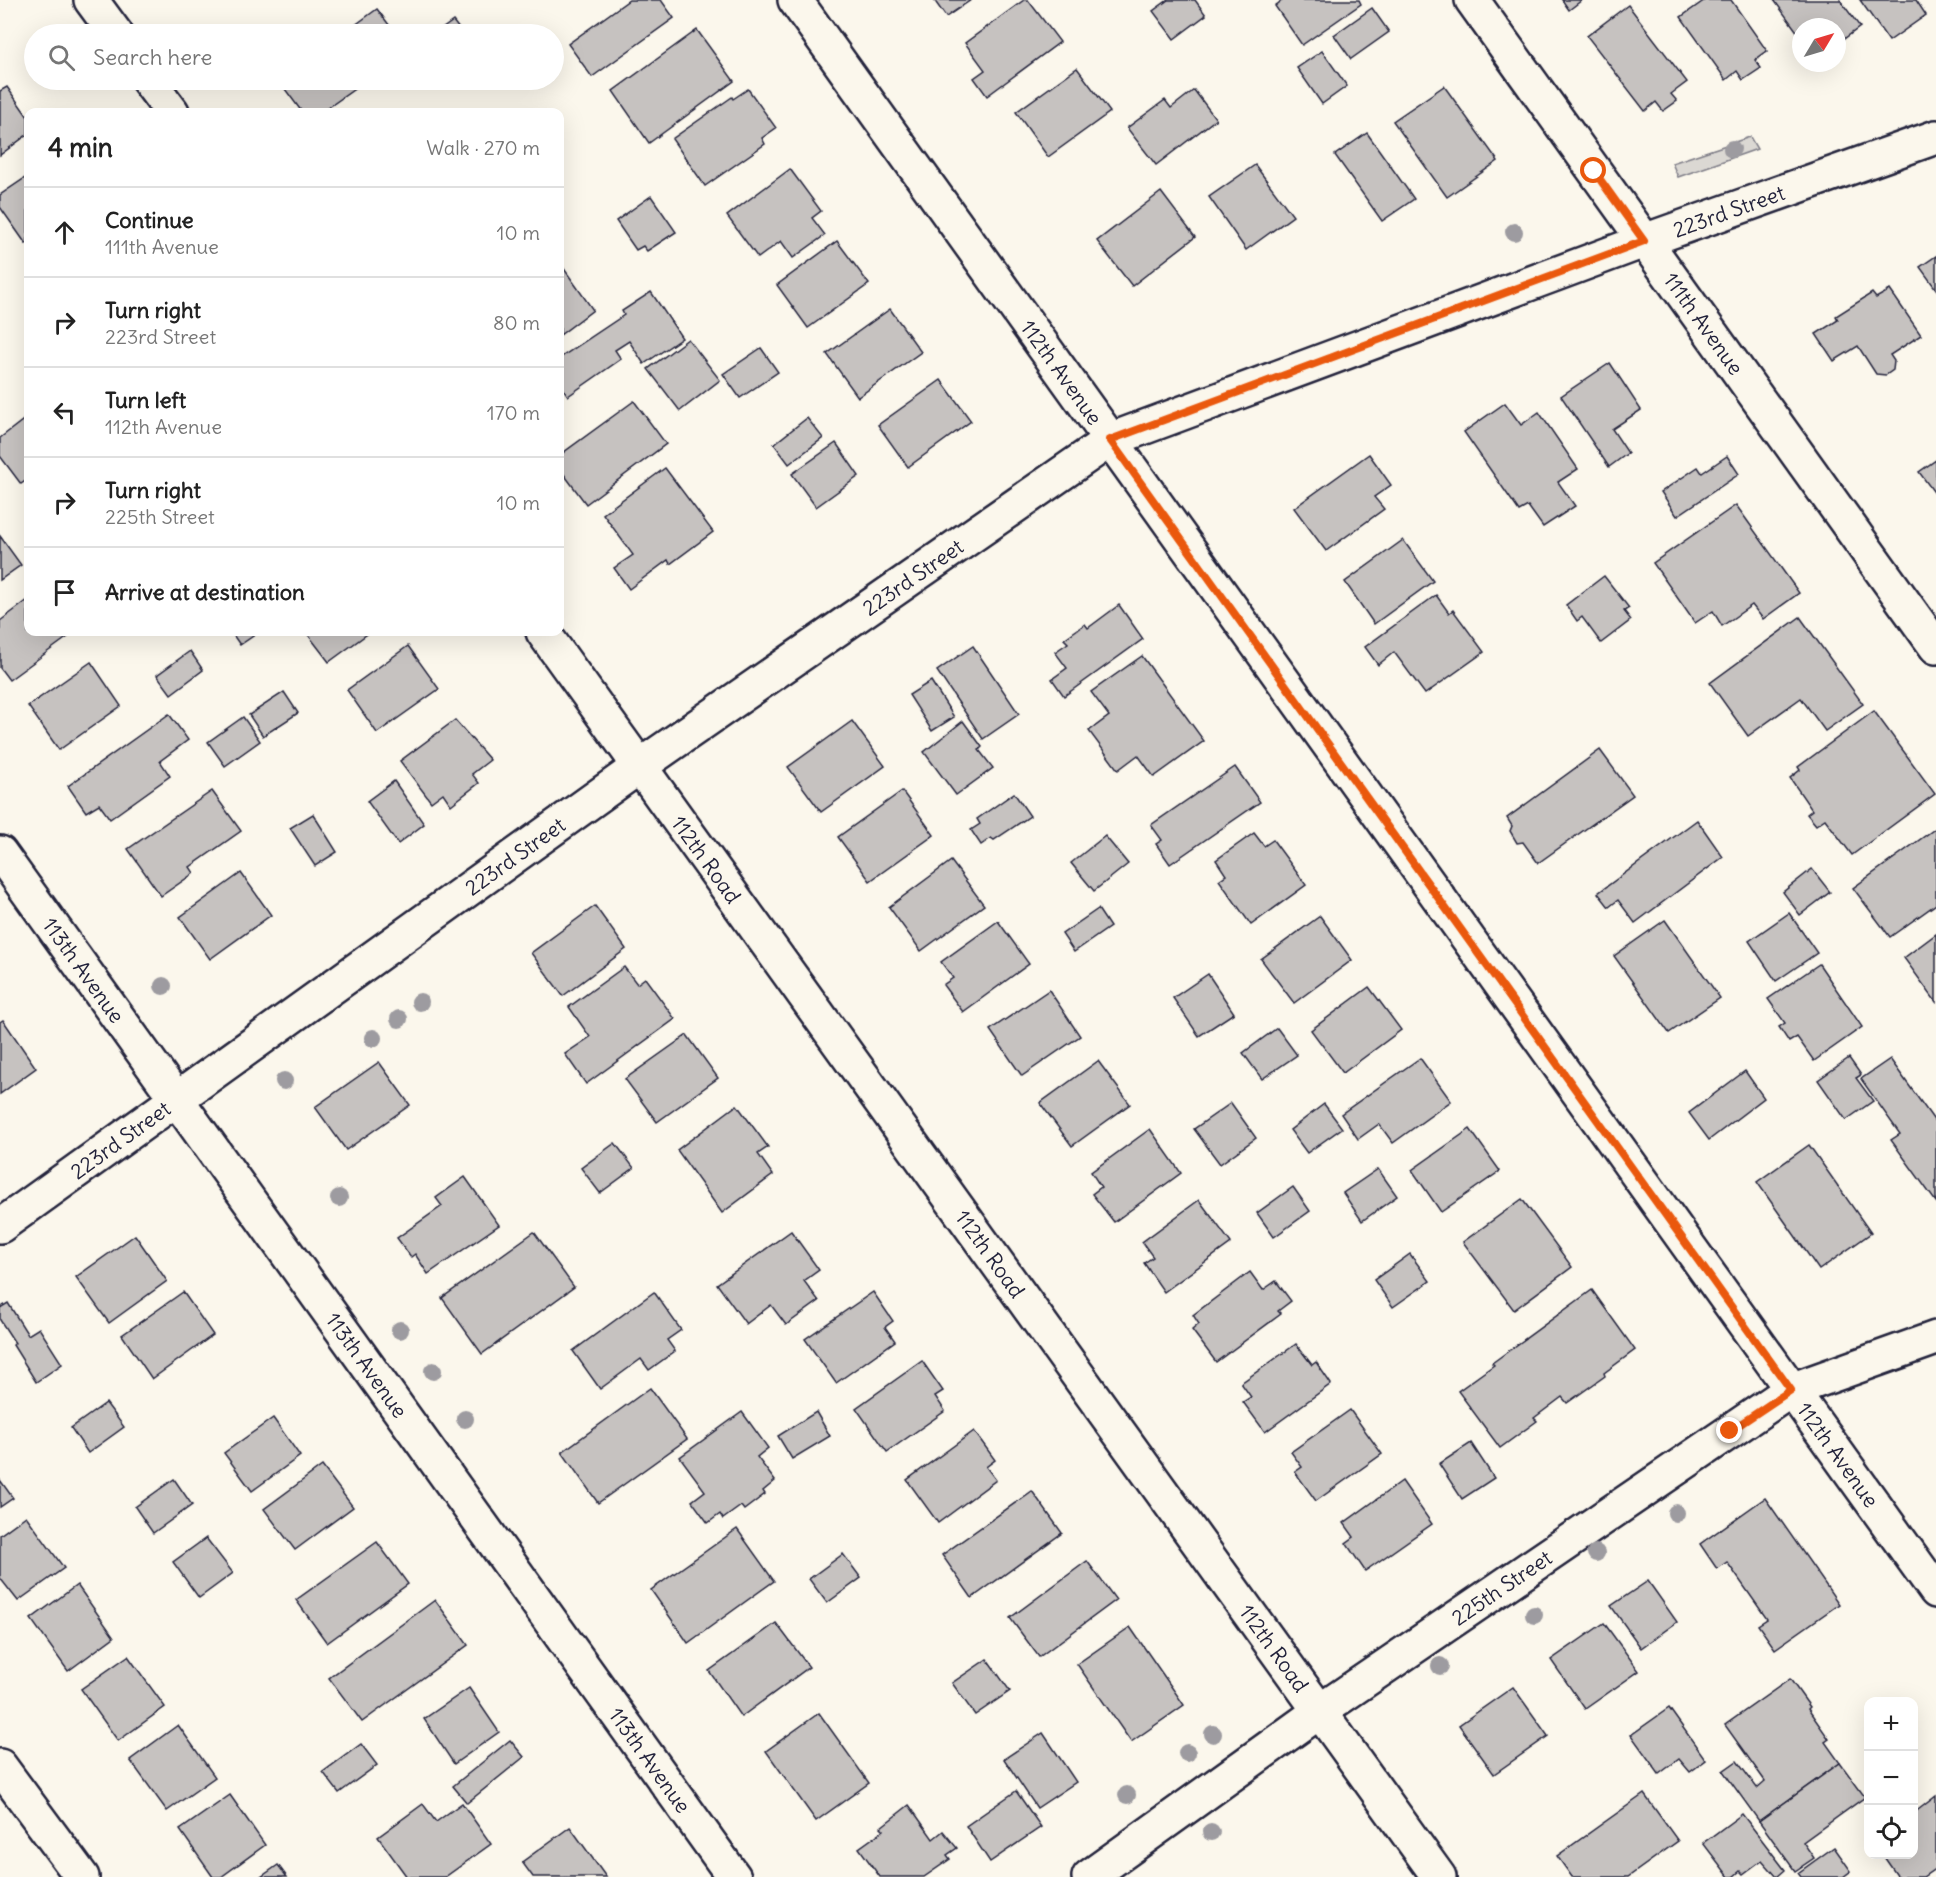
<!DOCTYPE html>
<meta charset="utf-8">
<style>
:root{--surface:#fff;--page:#f6f6f6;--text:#222;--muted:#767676;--line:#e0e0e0}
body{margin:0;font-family:Delius,sans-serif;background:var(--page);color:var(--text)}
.controls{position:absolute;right:18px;bottom:18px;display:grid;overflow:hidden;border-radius:12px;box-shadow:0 6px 24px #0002}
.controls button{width:54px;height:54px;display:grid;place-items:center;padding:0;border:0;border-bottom:2px solid var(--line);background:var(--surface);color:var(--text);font:30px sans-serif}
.compass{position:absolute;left:1792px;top:18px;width:54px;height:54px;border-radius:50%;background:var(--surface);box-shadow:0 6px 24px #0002;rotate:52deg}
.stop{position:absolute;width:18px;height:18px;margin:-14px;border:4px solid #ea580c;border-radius:50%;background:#fff}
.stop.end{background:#ea580c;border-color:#fff;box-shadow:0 2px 6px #0008}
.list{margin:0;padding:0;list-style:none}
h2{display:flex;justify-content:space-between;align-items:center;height:78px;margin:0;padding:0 24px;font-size:26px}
h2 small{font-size:20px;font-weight:400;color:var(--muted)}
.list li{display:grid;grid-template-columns:39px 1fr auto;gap:18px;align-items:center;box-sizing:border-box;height:90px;padding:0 24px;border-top:2px solid var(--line)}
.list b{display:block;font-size:22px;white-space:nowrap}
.list p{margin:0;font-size:20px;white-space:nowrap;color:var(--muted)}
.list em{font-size:20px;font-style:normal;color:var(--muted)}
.icon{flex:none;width:33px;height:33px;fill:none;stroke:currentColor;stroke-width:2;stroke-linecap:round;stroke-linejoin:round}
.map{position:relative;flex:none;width:1936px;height:1877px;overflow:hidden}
.search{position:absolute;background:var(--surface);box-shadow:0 6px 24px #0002;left:24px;top:24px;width:540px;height:66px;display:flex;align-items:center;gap:15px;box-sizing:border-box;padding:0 21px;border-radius:33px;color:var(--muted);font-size:22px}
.panel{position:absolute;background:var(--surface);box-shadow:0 6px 24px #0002;left:24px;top:108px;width:540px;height:528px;border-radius:12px}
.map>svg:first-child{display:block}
.green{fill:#dbd8d3;stroke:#7e7d87;stroke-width:1.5}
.building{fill:#c6c2c0;stroke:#22223b;stroke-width:1.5}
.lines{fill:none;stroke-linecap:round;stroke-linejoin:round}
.street-casing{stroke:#22223b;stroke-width:38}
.street{stroke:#fbf7ec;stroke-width:33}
.tree{fill:#9d9ba0}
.route{stroke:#ea580c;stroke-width:8}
.labels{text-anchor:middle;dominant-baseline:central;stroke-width:5;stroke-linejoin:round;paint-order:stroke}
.street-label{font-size:21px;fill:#22223b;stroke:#fbf7ec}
</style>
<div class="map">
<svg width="1936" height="1877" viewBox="0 0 1936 1877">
<rect width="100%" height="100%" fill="#fbf7ec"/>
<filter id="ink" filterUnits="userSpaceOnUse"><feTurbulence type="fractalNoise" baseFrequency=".0167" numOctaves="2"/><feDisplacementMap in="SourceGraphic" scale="12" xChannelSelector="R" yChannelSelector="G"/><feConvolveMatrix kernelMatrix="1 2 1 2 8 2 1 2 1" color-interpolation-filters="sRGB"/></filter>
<g filter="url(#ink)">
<!-- green -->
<path class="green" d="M1750 137 1757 149 1678 177 1672 163Z"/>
<!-- building -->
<g class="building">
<path d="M629 0H661L674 18 592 77 568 44Z"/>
<path d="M934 0H971L946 17Z"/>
<path d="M1024 0H1028L1060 42 987 96 974 78 985 70 965 43Z"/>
<path d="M1168 0H1195L1206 15 1174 39 1153 11Z"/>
<path d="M1283 0H1359L1361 4 1302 45 1275 6Z"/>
<path d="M1562 0H1582L1569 10Z"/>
<path d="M1705 0H1731L1767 51 1755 60 1761 68 1743 80 1737 71 1726 80 1681 17Z"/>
<path d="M1774 0H1840L1860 27 1837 44V27H1801V37Z"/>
<path d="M1860 0H1916L1926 15 1889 41Z"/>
<path d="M1628 5 1687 82 1671 94 1677 101 1663 111 1656 102 1645 111 1587 36Z"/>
<path d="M1372 8 1389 32 1351 59 1334 35Z"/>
<path d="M377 9 396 34H343Z"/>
<path d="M453 21 463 34H435Z"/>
<path d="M697 30 734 81 649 143 613 91Z"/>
<path d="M1322 51 1347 86 1322 104 1297 68Z"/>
<path d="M1077 68 1110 112 1048 157 1016 112Z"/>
<path d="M282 80H367L322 112H302L279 81Z"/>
<path d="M1444 86 1498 161 1447 197 1393 121Z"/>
<path d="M7 87 28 117V134L0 155V91Z"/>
<path d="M748 89 776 128 762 138 765 144 705 186 672 139 732 97 733 99Z"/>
<path d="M1194 90 1216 119 1156 165 1127 128 1165 100 1171 108Z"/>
<path d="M1367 133 1414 199 1382 221 1335 155Z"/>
<path d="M1255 165 1293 216 1246 250 1209 197Z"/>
<path d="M790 169 821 211 812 218 825 235 793 258 781 241 758 258 727 216Z"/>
<path d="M28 176V242L26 244 0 207V195Z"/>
<path d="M1161 192 1195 237 1132 286 1097 241Z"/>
<path d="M651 196 676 232 647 251 643 246 636 250 616 221Z"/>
<path d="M837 241 869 284 808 328 777 285Z"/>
<path d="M1936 256V289L1920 267Z"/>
<path d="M560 263 593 310 560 335Z"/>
<path d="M1890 290 1921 335 1890 355 1894 361 1893 370 1886 375 1876 374 1858 346 1834 361 1816 334 1838 320 1836 316 1872 293 1876 298Z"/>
<path d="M651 292 682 338 644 364 629 341 615 350 621 359 568 396 560 384V358L624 315 622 311Z"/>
<path d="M890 309 921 352 858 397 827 354Z"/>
<path d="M688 339 720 380 680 411 648 369Z"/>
<path d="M761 348 778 372 740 398 723 374Z"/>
<path d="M1610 363 1641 410 1612 429 1628 453 1609 467 1561 396Z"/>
<path d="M941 380 971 421 908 467 878 425Z"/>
<path d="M634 401 666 444 586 504 560 469V455Z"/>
<path d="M1505 403 1521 425 1539 412 1578 469 1558 482 1575 506 1543 527 1528 506 1519 511 1464 432Z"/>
<path d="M26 418 28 422V479L21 484 0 456V438Z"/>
<path d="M807 418 823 438 789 464 774 444Z"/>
<path d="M836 443 859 476 816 507 792 474Z"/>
<path d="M1369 454 1391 485 1374 497 1384 509 1326 551 1294 508Z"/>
<path d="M1727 456 1739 474 1677 516 1661 492 1698 467 1702 473Z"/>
<path d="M1936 460V495L1919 472Z"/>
<path d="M665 468 713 532 670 564 668 560 629 589 614 568 633 555 603 514Z"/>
<path d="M1736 505 1799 593 1763 619 1752 605 1722 626 1713 611 1695 623 1653 563Z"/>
<path d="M0 536 21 565 0 580Z"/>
<path d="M1403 540 1433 581 1374 624 1345 582Z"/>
<path d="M1604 576 1629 608 1624 611 1631 620 1601 643 1582 617 1577 621 1566 605Z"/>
<path d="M1436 595 1449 613 1453 610 1484 652 1425 694 1394 652 1378 665 1365 647Z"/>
<path d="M28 600V632H70L72 634 9 680 0 668V621Z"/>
<path d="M1119 605 1143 639 1064 696 1052 679 1067 668 1055 652 1068 643 1064 639 1085 624 1088 628Z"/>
<path d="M1800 617 1863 704 1825 731 1801 698 1748 736 1710 683Z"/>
<path d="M231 632H259L240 645Z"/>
<path d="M306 632H370L329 662Z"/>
<path d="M408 646 439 689 377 733 347 690Z"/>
<path d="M973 646 1019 714 983 739 937 671Z"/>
<path d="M190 651 203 670 171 694 157 675Z"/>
<path d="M1142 656 1204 741 1154 777 1138 755 1118 770 1089 731 1109 716 1091 692Z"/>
<path d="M91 662 121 706 59 750 28 706Z"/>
<path d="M931 681 954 717 932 731 909 695Z"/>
<path d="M284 692 298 713 263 736 249 715Z"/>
<path d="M1874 711 1935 794 1852 855 1825 819 1816 825 1807 814 1812 810 1790 778 1800 770 1798 767Z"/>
<path d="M169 714 188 740 160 761 170 776 110 819 99 804 86 812 68 786Z"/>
<path d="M243 717 260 741 225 766 208 742Z"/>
<path d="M455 720 490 760 472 774 479 783 451 805 443 793 431 802 400 761Z"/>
<path d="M852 721 885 766 821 812 788 767Z"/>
<path d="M963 721 982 747 979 750 993 768 956 795 924 752Z"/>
<path d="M1600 750 1633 795 1538 863 1523 842 1517 843 1510 831 1512 826 1507 818Z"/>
<path d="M1235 767 1260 802 1170 864 1156 844 1162 840 1151 825Z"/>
<path d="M394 781 424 824 398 844 367 801Z"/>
<path d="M212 791 241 831 190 867 194 873 161 896 128 849Z"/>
<path d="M902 791 934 835 870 881 838 837Z"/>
<path d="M1014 793 1030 816 994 840 991 838 981 845 971 830 980 824 977 819Z"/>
<path d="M313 814 337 852 315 866 290 828Z"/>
<path d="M1697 820 1723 857 1635 923 1618 900 1609 907 1598 893Z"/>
<path d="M1936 828V904L1890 937 1853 888Z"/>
<path d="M1254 833 1264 846 1273 840 1306 885 1251 925 1219 880 1226 875 1216 860Z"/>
<path d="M1105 836 1128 864 1094 891 1071 863Z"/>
<path d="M951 861 984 905 921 951 889 907Z"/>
<path d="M1812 869 1830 892 1800 915 1783 892Z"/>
<path d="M241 873 271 915 210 959 180 917Z"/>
<path d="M595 906 626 949 563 996 531 953Z"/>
<path d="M1098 909 1110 927 1074 952 1062 934Z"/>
<path d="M1789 913 1817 953 1776 981 1749 941Z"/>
<path d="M1320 916 1352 960 1294 1003 1261 959Z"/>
<path d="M1665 920 1720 998 1669 1033 1614 956Z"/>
<path d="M998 921 1029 964 963 1012 943 985 953 978 941 962Z"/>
<path d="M1936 934V1002L1904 958Z"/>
<path d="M1819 964 1862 1027 1814 1061 1797 1037 1789 1042 1779 1027 1785 1023 1768 999Z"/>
<path d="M624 967 637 984 645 978 675 1019 586 1084 565 1054 590 1037 569 1007Z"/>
<path d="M1208 974 1234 1013 1199 1036 1173 998Z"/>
<path d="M1369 987 1401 1030 1343 1073 1311 1030Z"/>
<path d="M1049 990 1080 1036 1022 1076 990 1030Z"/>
<path d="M3 1020 36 1068 0 1094V1022Z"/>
<path d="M1277 1028 1297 1055 1262 1079 1243 1053Z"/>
<path d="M687 1035 718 1078 657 1122 625 1079Z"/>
<path d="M1420 1058 1451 1101 1393 1143 1379 1124 1358 1139 1341 1114Z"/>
<path d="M1849 1058 1861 1075 1856 1078 1873 1101 1846 1120 1818 1080Z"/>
<path d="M1890 1059 1936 1123V1202L1891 1140 1900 1134 1861 1079Z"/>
<path d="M1098 1061 1130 1104 1072 1146 1040 1103Z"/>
<path d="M379 1062 410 1105 346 1150 315 1107Z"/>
<path d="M1745 1071 1764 1098 1709 1140 1689 1113Z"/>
<path d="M1231 1103 1256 1138 1220 1164 1194 1129Z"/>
<path d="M1324 1104 1342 1128 1307 1153 1290 1130Z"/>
<path d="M737 1105 768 1147 758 1154 773 1175 722 1213 677 1150Z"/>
<path d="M1150 1129 1181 1173 1114 1222 1092 1194 1101 1187 1091 1172Z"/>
<path d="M1470 1129 1500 1171 1441 1212 1412 1170Z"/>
<path d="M615 1143 634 1168 600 1193 581 1168Z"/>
<path d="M1809 1145 1871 1233 1819 1270 1757 1182Z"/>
<path d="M1378 1169 1397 1196 1362 1221 1343 1193Z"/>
<path d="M465 1177 499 1225 428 1274 415 1254 411 1257 397 1238 442 1206 436 1198Z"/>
<path d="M1293 1187 1310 1211 1274 1237 1257 1213Z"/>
<path d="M1522 1199 1572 1267 1514 1310 1463 1242Z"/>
<path d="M1199 1200 1231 1243 1164 1292 1144 1263 1153 1257 1142 1242Z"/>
<path d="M791 1231 819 1270 804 1281 819 1301 786 1325 771 1305 746 1324 717 1284Z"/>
<path d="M534 1232 574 1287 482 1354 442 1298Z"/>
<path d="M135 1235 167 1281 109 1323 76 1277Z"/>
<path d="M1410 1254 1430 1281 1393 1307 1374 1280Z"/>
<path d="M1250 1272 1263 1290 1276 1281 1291 1301 1278 1311 1281 1314 1216 1362 1192 1330 1199 1324 1193 1315Z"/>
<path d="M1592 1290 1635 1350 1604 1373 1605 1376 1567 1403 1562 1397 1534 1418 1537 1421 1500 1448 1458 1391 1494 1365 1492 1363Z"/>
<path d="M183 1292 213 1335 152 1379 122 1335Z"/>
<path d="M654 1292 681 1330 667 1340 675 1351 649 1370 641 1359 600 1389 573 1351Z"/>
<path d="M873 1292 893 1321 885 1327 895 1341 836 1383 805 1339Z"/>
<path d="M8 1303 28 1335 39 1328 62 1364 36 1382 13 1345 15 1343 0 1320V1308Z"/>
<path d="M1296 1344 1312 1365 1316 1362 1331 1384 1265 1432 1243 1402 1251 1397 1241 1383Z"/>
<path d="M922 1361 943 1391 935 1396 945 1411 887 1452 856 1408Z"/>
<path d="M650 1388 687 1439 598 1503 562 1452Z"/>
<path d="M106 1403 124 1427 88 1453 71 1428Z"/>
<path d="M1350 1410 1382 1454 1316 1501 1295 1472 1302 1467 1291 1452Z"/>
<path d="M742 1412 768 1448 757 1457 775 1481 763 1491 765 1494 744 1510 741 1506 723 1519 720 1514 708 1523 692 1501 705 1491 680 1457Z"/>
<path d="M816 1412 830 1436 792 1459 778 1436Z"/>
<path d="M273 1418 300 1456 252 1491 224 1453Z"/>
<path d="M974 1431 995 1460 986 1467 996 1480 938 1523 907 1480Z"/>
<path d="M1471 1443 1494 1478 1462 1499 1439 1464Z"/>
<path d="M322 1466 353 1507 295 1550 264 1509Z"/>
<path d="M174 1479 192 1505 153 1533 135 1507Z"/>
<path d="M0 1480 13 1498 0 1507Z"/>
<path d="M1402 1481 1432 1524 1365 1571 1346 1543 1354 1537 1344 1523Z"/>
<path d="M1032 1491 1062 1533 972 1598 942 1555Z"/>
<path d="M1765 1498 1839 1604 1775 1649 1758 1625 1767 1619 1727 1562 1717 1569 1700 1544Z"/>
<path d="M26 1516 64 1568 18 1601 0 1578V1535Z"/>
<path d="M737 1529 774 1581 688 1643 651 1590Z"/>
<path d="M206 1538 233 1573 199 1598 173 1562Z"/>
<path d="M377 1542 408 1584 327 1643 296 1600Z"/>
<path d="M843 1554 861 1578 827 1603 809 1579Z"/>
<path d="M1087 1561 1116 1600 1039 1657 1010 1618Z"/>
<path d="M1648 1581 1677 1622 1641 1648 1611 1606Z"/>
<path d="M77 1585 114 1637 68 1671 31 1619Z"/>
<path d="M435 1600 468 1645 362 1722 329 1678Z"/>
<path d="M776 1623 809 1667 741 1717 709 1671Z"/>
<path d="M1604 1623 1639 1671 1585 1709 1551 1660Z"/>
<path d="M1130 1627 1184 1705 1131 1742 1077 1664Z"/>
<path d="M128 1656 165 1707 118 1741 81 1689Z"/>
<path d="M987 1659 1010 1691 975 1715 952 1683Z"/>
<path d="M1790 1679 1810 1707 1808 1709 1829 1739 1825 1742 1840 1763 1759 1821 1723 1771 1737 1761 1757 1788 1765 1781 1725 1725Z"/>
<path d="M1513 1687 1548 1736 1494 1774 1459 1725Z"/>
<path d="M469 1688 499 1732 454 1764 424 1719Z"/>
<path d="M1669 1708 1706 1760 1690 1772 1679 1759 1659 1774 1631 1735Z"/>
<path d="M819 1713 869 1783 816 1821 766 1751Z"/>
<path d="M178 1725 215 1777 167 1811 130 1760Z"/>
<path d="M1043 1733 1076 1782 1037 1808 1004 1759Z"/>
<path d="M510 1740 524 1757 467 1803 453 1786Z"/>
<path d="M361 1744 377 1765 339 1793 323 1772Z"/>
<path d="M1840 1763 1865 1797 1803 1842 1814 1858 1795 1871 1759 1821Z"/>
<path d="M1016 1791 1041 1827 990 1862 966 1826Z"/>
<path d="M1644 1794 1678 1841 1628 1877H1572L1557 1856Z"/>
<path d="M230 1795 265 1845 221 1877H213L180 1830Z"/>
<path d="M1936 1796V1868L1923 1877H1898L1882 1854H1914V1813Z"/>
<path d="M462 1803 491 1844 445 1877H407L378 1837 423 1804 436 1822Z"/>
<path d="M909 1805 933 1839 943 1831 957 1848 947 1855 950 1859 924 1877H880L859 1848 884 1830 881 1827Z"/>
<path d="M1742 1814 1785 1870 1777 1877 1762 1860 1743 1874 1740 1871 1733 1877H1729L1703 1843Z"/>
<path d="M570 1827 606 1877H533L522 1862Z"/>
<path d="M1834 1847 1851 1871 1843 1877H1801L1798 1873Z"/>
<path d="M278 1865 287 1877H261Z"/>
</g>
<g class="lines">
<defs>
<g id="street">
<path d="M91 0 116 34"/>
<path id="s1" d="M795 0 1936 1591"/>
<path id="s2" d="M1472 0 1936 647"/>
<path d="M148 80 172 112"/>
<path id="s3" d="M543 632 1439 1877"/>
<path id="s4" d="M0 853 734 1877"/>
<path id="s5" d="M0 1226 640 766 1110 440 1644 241 1936 137"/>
<path d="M0 1766 82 1877"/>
<path id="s6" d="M1089 1877 1320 1711 1791 1390 1936 1338"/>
</g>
</defs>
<!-- street casing -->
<use href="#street" class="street-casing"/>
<!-- street -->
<use href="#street" class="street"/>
</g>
<!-- trees -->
<g class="tree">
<circle cx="1732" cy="149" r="9"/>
<circle cx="1514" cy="232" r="9"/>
<circle cx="163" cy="986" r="9"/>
<circle cx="420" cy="1002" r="9"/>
<circle cx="399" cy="1019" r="9"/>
<circle cx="373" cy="1038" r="9"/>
<circle cx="284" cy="1081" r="9"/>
<circle cx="339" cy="1198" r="9"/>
<circle cx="400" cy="1330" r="9"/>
<circle cx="433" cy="1371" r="9"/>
<circle cx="465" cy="1419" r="9"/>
<circle cx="1676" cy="1513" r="9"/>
<circle cx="1596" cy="1553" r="9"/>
<circle cx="1534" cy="1615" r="9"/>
<circle cx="1440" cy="1666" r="9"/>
<circle cx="1213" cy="1734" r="9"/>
<circle cx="1187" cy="1753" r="9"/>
<circle cx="1127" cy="1795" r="9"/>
<circle cx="1211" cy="1832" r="9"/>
</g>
</g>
<g class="lines" filter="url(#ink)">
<!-- route -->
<path class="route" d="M1594 171 1644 241 1110 440 1791 1390 1730 1431"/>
</g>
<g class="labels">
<!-- street labels -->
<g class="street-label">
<text stroke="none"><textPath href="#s5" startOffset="2020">223rd Street</textPath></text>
<text stroke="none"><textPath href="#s2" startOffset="398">111th Avenue</textPath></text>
<text stroke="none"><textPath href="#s1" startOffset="458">112th Avenue</textPath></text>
<text stroke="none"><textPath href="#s5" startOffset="1120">223rd Street</textPath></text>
<text stroke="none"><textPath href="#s5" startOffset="634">223rd Street</textPath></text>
<text stroke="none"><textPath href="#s3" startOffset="280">112th Road</textPath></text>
<text stroke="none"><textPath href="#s4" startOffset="144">113th Avenue</textPath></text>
<text stroke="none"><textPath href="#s5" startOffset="148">223rd Street</textPath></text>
<text stroke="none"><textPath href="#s3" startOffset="766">112th Road</textPath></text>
<text stroke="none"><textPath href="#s4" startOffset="630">113th Avenue</textPath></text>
<text stroke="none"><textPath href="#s1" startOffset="1790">112th Avenue</textPath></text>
<text stroke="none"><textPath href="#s6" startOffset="504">225th Street</textPath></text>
<text stroke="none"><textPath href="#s3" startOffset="1252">112th Road</textPath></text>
<text stroke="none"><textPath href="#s4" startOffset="1116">113th Avenue</textPath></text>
</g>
</g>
</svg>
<div class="controls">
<button>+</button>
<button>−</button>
<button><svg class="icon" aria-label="locate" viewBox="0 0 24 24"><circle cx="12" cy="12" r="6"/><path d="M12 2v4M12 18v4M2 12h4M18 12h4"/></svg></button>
</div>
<svg class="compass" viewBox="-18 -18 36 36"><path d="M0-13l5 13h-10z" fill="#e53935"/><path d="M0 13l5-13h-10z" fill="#767676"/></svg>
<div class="stop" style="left:1594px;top:171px"></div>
<div class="stop end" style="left:1730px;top:1431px"></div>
<div class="search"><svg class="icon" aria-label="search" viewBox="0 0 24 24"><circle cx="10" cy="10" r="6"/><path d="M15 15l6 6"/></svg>Search here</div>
<section class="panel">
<h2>4 min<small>Walk · 270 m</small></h2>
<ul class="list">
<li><svg class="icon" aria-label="ahead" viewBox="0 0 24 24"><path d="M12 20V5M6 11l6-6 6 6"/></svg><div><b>Continue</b><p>111th Avenue</p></div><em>10 m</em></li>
<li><svg class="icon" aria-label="right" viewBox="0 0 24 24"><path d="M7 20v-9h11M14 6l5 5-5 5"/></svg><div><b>Turn right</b><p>223rd Street</p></div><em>80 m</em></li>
<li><svg class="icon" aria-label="left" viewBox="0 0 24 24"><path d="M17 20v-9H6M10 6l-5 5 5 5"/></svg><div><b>Turn left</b><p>112th Avenue</p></div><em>170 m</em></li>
<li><svg class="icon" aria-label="right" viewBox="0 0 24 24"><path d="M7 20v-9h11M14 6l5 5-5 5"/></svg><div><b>Turn right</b><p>225th Street</p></div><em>10 m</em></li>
<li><svg class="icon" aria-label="arrive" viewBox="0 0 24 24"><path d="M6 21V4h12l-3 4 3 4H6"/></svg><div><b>Arrive at destination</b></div></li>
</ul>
</section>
</div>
